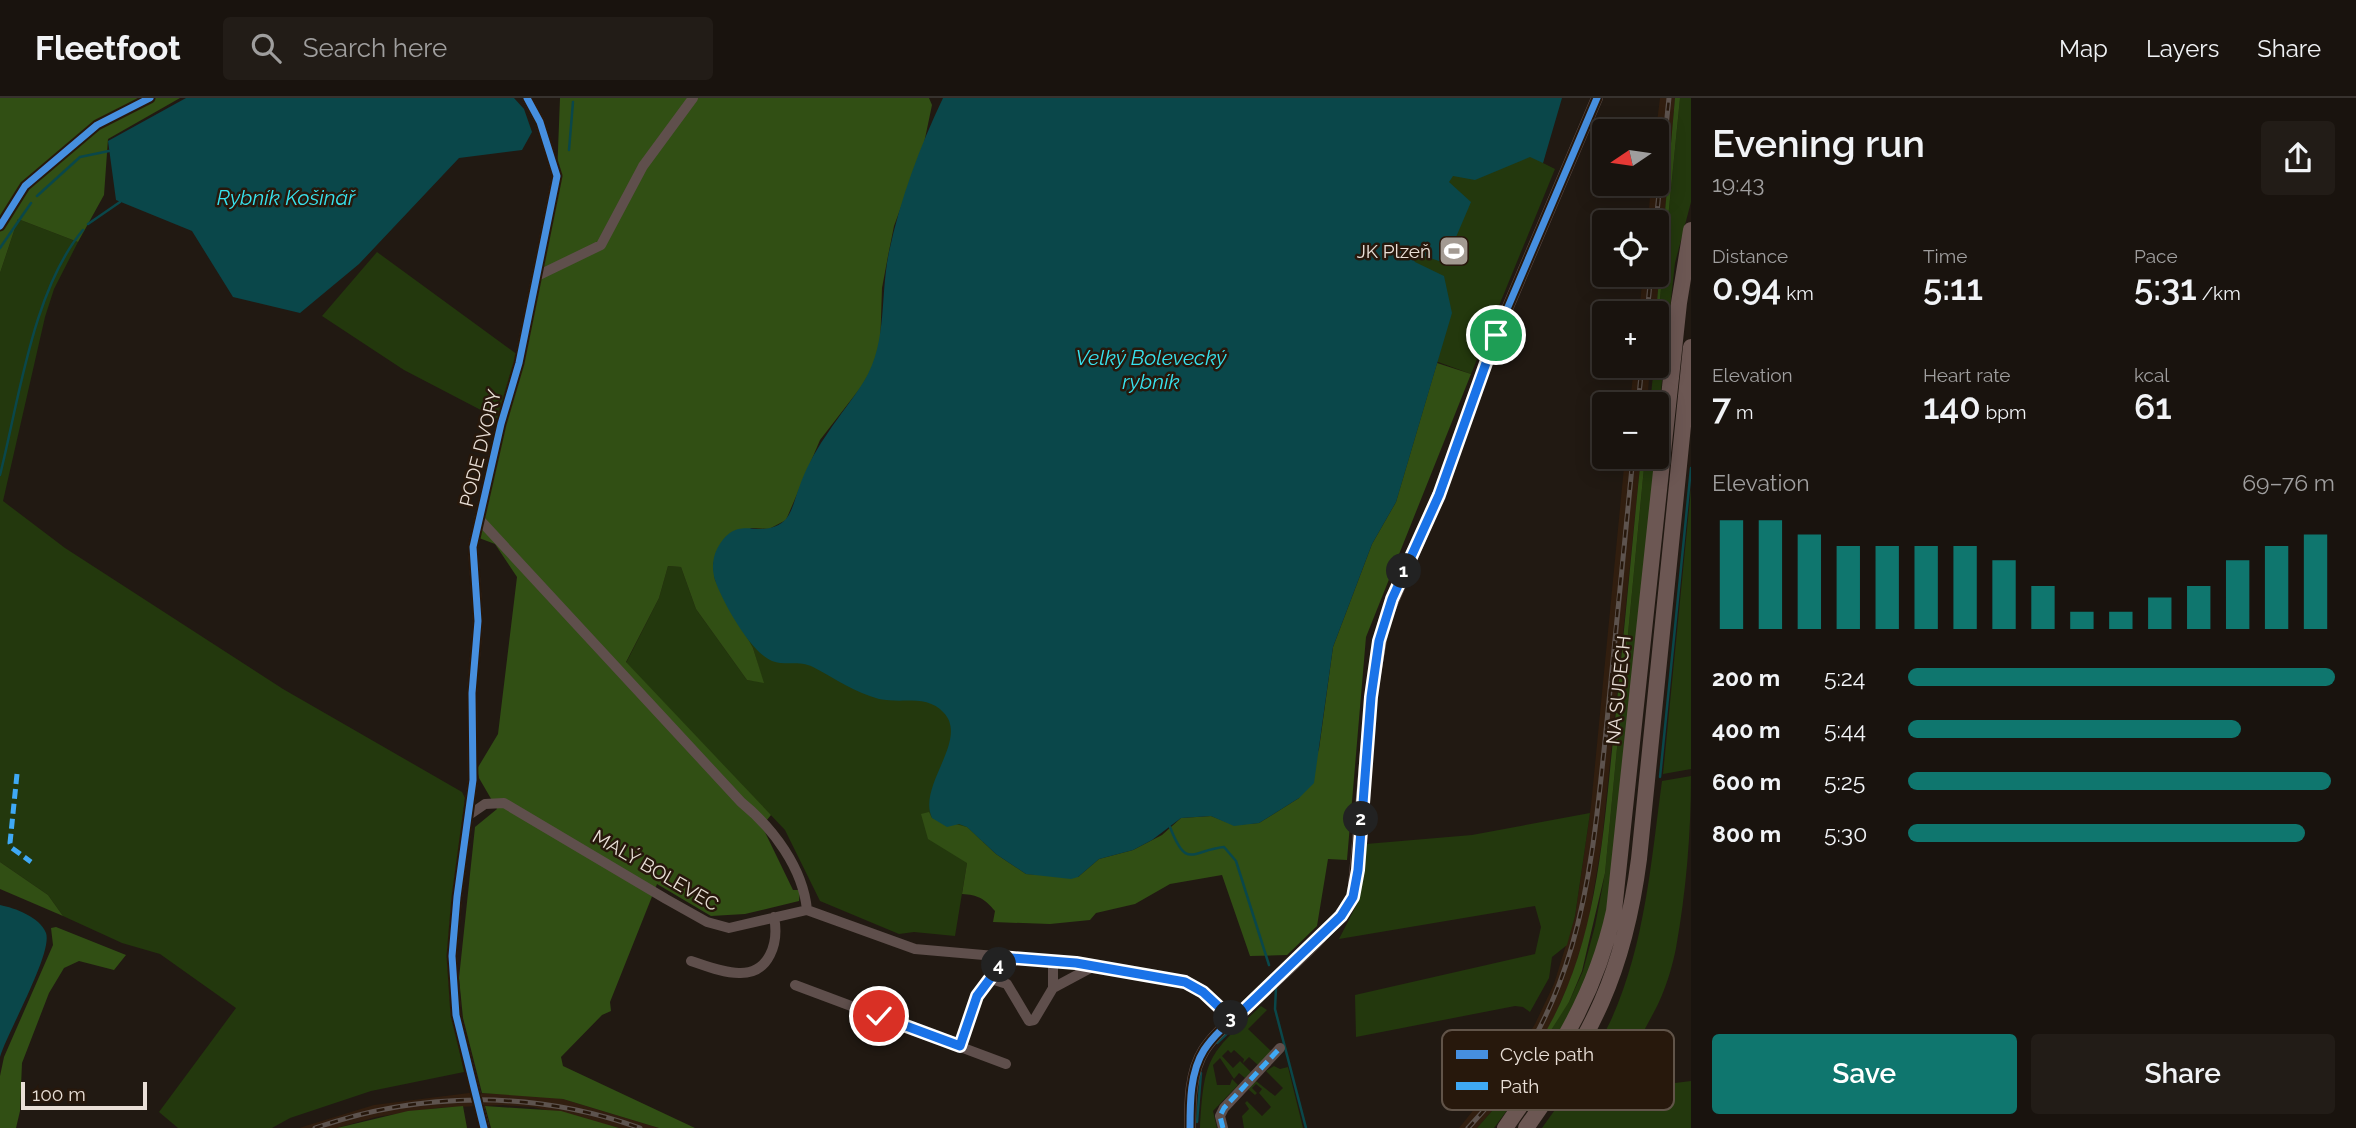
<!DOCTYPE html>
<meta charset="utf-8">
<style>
:root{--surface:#19130e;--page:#221c17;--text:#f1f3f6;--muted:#9f9e9e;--line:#37322e;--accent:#0f766e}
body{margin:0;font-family:Raleway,sans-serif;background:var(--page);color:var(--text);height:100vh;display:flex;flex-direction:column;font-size:26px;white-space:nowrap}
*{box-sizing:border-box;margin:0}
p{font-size:23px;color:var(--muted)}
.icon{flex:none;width:38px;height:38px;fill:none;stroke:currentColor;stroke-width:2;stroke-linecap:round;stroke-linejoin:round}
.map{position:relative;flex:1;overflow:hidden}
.details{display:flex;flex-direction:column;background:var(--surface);width:665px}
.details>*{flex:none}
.needle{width:46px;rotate:257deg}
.buttons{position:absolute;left:1592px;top:21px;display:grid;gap:14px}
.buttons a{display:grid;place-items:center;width:77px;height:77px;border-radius:7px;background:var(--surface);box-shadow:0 4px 18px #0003,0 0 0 2px var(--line);font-size:35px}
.scale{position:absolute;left:21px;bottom:18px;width:126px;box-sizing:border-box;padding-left:7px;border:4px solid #e9dfd7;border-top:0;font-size:19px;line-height:24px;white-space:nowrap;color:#e9dfd7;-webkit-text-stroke:5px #27180c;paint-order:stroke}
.pin{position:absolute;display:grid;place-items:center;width:60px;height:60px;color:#fff;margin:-30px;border:4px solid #fff;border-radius:50%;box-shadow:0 2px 7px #0007}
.km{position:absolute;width:35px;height:35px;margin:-18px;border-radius:50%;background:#222;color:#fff;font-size:19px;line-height:35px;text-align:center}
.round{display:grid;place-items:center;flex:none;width:74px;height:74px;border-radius:7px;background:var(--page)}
.overview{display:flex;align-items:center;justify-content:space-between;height:119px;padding:0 21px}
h1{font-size:38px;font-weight:600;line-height:52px}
.figures{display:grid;grid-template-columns:repeat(3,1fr);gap:10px;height:119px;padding:7px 21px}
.figures div{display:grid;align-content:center}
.figures b{font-size:35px;font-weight:600}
.figures small{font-size:19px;font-weight:400}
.figures p{font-size:19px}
.chart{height:196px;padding:14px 21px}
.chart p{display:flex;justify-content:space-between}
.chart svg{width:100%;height:126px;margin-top:7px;stroke:var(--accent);stroke-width:6}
.primary-button{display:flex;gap:14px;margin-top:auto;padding:14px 21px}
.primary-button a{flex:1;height:80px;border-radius:7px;background:var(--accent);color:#fff;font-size:28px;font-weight:600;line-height:80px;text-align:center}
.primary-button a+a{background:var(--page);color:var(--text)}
ul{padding:0 21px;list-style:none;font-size:23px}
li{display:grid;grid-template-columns:112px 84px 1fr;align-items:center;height:52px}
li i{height:18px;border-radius:9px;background:var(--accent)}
header{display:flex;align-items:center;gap:42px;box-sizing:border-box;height:98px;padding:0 35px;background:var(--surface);border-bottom:2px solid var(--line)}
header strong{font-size:33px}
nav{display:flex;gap:38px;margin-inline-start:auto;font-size:24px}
.search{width:490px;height:63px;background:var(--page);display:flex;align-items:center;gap:18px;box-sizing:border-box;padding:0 24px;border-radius:7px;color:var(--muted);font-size:26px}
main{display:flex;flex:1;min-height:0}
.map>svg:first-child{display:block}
.built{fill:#311e0f}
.green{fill:#23380d}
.forest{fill:#314f14}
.water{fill:#0a474a}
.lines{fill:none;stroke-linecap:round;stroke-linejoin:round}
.stream{stroke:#0a474a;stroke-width:2.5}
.minor{stroke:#5f4f4c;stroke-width:10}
.tertiary{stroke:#5f4f4c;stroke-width:12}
.primary{stroke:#6c5753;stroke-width:16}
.rail-casing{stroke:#5d534e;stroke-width:5}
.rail{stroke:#27180c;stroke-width:2.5;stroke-dasharray:8;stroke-linecap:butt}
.minor-bridge{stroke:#5f4f4c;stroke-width:10}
.quiet{stroke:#3fa9f5;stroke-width:5;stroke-dasharray:10 5;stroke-linecap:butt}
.cycleway-casing{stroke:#27180c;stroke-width:11}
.cycleway{stroke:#468fdf;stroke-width:7}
.route-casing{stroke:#fff;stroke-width:14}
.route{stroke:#1a73e8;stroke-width:9}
.labels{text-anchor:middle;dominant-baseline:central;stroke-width:5;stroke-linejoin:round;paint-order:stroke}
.poi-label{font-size:19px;fill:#e9dfd7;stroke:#27180c;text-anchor:end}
.street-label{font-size:19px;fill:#e9dfd7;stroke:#27180c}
.water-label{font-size:21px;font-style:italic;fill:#37e3ef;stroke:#27180c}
.key{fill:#27180c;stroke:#615449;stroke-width:2}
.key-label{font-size:19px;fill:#e9dfd7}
</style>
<header>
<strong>Fleetfoot</strong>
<div class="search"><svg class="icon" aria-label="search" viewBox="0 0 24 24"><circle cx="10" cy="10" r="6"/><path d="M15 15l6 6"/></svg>Search here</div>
<nav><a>Map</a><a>Layers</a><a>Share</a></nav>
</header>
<main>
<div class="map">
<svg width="1691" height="1030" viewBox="0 0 1691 1030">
<rect width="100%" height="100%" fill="#211912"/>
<path class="built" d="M1660,0H1675L1659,182L1656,215H1639L1643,177H1657V124H1648L1651,86H1657L1656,33Z
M1634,268H1650L1647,306H1630Z
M1625,359H1641L1602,743L1588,827L1571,881L1551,926L1527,965L1499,1005L1477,1030H1459L1513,963L1535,926L1554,886L1575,818L1591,708Z
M469,995L534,996L563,1001L659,1030H619L533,1009L502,1007L437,1010L376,1019L337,1030H299L374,1007Z"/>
<path class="green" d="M1680,0H1691V104L1675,165L1657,329V306H1650L1654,268H1657V231Z
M1434,23L1550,35L1543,65L1555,71L1471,276L1356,234Z
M18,121L78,144L54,191L45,219L3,403L65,450L283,591L462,694L465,700L453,795L452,918L464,974L371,993L290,1020L272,1030H178L159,1014L236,910L160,856L122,845L63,818L48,797L0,764V175Z
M377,154L518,257L500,322L404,272L322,218Z
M1433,278L1396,404L984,743L967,765L955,838L914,834L899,836L820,803L785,732L626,565L659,500L668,468L681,469L696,511L747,582L763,584L753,550L748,543L768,431Z
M1645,359H1654L1655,375L1609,803C1598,846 1588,890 1565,929C1545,964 1518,997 1494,1030H1477L1499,1005L1569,904L1583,873L1595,828L1605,775Z
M1691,391V671L1663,676Z
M1691,678C1691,735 1686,794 1676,850C1673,865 1668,883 1662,897C1651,925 1622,961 1627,991L1691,983V1030H1542C1566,996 1593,961 1611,922C1645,847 1651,764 1662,683Z
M1590,715L1575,818L1567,847L1552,859L1549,880L1530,914L1523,909L1515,908L1356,939L1355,897L1535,856L1541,829L1535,808L1339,841L1357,806L1364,778L1366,746L1472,737Z
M1261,908L1267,912L1248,931L1271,953L1258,967L1249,959L1243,965L1244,961L1234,952L1231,955L1228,952L1222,958L1233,970L1240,963L1251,974L1245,980L1239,975L1234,981L1220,960L1213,967L1217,987H1230L1232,981L1238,987L1213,1013L1217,1030H1200C1204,958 1209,956 1261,908Z
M1274,968L1280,971L1288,969L1303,1030H1244L1242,1018L1249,1011L1245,1005L1247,1003L1262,1018L1271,1009L1259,995L1262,991L1256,986L1252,990L1257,995L1255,997L1248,991L1256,983L1275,998L1283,990L1266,973Z"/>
<path class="forest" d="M0,0H180L108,41L104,97L78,144L18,121L0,175Z
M560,0H929L932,7L923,50L894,128L888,158L882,190L880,251L876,264L861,289L820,342L786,422L769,431L751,430L713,465L715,482L753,550L764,585L747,582L696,511L681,469L668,468L659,500L626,564L771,717L762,728L793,792H800L799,803L745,816L711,818L657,786L610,904L611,913L602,917L561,959L563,968L695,1030H659L563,1001L482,995L463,920L459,880L475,729L497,711L479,680L477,671L498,636L517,479L495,446L479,440L557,78Z
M1675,0H1680L1657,231L1656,215Z
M1437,265L1471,276L1366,539L1347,762L1328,761L1317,828L1287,857L1250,858L1222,777L1170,786L1135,806L1096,815L1090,822L1050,826L993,824L995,813C984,800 978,797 962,796L967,765L928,741L921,716L929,714L932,720L967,729L996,756L1026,776L1078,779L1099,761L1133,752L1162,737L1181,720L1211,718L1234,727L1259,725L1299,700L1319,651L1333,549L1372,446L1396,404Z
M1641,359H1645L1605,775L1582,873L1569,904L1544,943L1539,945C1599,849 1603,733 1615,623C1624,535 1632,447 1641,359Z
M0,764L48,797L63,818L0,791Z
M56,829L126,857L114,872L79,863L64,870L49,895L22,965L20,1013L16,1030H0V978L4,959L53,847L51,830Z
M463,1008L467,1030H337L408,1013Z
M485,1008L561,1013L619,1030H491Z"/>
<path class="water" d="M186,0H514L524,11L532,34L522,52L459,60L359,166L300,215L233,199L192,133L116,102L108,43Z
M943,0H1562L1543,65L1530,59L1475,82L1453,78L1449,84L1471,104L1445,165L1418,156L1411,158L1415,164L1444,178L1452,215L1396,404L1372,446L1333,549L1314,685L1299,700L1259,725L1234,728L1211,718L1181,720L1152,742L1133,752L1099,761L1078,779L1071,781L1026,776L996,756L967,729L959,726L947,729L932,720C917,688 969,642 944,615C927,596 902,606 879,601C856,595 834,580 813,569C799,562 785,568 772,563C751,555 722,503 715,482C712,472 712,461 717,451C738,412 758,444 784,423C792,416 795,400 799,390C812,352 836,324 859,291C889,250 879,202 889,154C900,102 920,48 943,0Z
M0,807C15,810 40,819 46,835C53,855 7,935 0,959Z"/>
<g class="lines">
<path class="stream" d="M569,52L573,4
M37,98L80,59L109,53
M88,126L120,104
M0,150L31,105
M0,377C19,302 33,191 83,132
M1660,679L1691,370
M1170,729C1187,773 1192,752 1224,749L1236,763L1269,867
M1276,890L1275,911L1306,1030
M1217,945L1237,926
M1197,1024L1201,975"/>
<path class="minor" d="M537,178L601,147L643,68L693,0
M479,421L741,704C773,730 803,770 807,812
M469,717L485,706L504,705L666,801L707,824L729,830L807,812L915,851L1075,865L1185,884L1203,894L1233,922
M691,863C706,868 723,875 739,875C770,876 779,844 774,819
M1053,863V890
M991,881L1007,886L1029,923L1034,922L1053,890L1094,868
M795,887L1006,966
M960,948L977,898L995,874L1000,859
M471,977L456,917L452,858L457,799L473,682L472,595L478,523L473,449L501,326L519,265L557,78L540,24L527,0
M1223,1030L1220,1018L1224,1010L1280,950"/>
<path class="tertiary" d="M1190,1030C1190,1005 1190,974 1204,952C1215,935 1231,923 1246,910C1283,875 1325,842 1353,799L1371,599L1384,524L1439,397L1496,237L1597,0"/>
<path class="primary" d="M1505,1030C1555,959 1595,900 1614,813L1679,205L1691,132
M1526,1030C1592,937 1624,876 1639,761L1691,249"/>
<g class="rail-casing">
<path id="rail" d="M1656,124L1669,0
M1647,215L1651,177
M1638,306L1642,268
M315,1030C421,993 534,992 640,1030
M1468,1030C1582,910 1591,778 1607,623C1615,535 1624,447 1633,359"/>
</g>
<use href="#rail" class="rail"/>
<path class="minor-bridge" d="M471,977L484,1028"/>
<path class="quiet" d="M17,676L10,745L12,750L31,764
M1223,1030L1220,1018L1224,1010L1280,950"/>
<g class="cycleway-casing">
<path id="cycleway" d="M0,128L25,88L97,27L150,0
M484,1030L456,917L452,858L457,799L473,682L472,595L478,523L473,449L501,326L519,265L557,78L540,24L527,0
M1190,1030C1190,1005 1190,974 1204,952C1215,935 1231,923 1246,910C1283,875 1325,842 1353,799L1371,599L1384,524L1439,397L1496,237L1597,0"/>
</g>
<use href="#cycleway" class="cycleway"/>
</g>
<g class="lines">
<g class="route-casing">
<path id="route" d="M879,918L960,948L977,898L995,874L1000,859L1076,865L1185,884L1203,894L1233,922L1341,818L1353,799L1358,772L1371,599L1379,543L1392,501L1439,397L1496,237"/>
</g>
<use href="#route" class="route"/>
</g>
<defs>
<g id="stadium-square" transform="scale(1.575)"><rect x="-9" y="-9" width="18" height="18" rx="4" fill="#a39a92" stroke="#27180c"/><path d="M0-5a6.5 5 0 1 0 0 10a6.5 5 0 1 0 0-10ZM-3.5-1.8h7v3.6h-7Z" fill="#fff"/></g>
</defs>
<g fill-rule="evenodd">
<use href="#stadium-square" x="1454" y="153"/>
</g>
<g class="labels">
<g class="poi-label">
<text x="1431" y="153">JK Plzeň</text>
</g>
<g class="street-label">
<text transform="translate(480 350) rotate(-76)">PODE DVORY</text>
<text transform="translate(1618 592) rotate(-84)">NA SUDECH</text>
<text transform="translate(656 772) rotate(30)">MALÝ BOLEVEC</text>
</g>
<g class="water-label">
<text x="286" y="99">Rybník Košinář</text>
<text x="1151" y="259">Velký Bolevecký<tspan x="1151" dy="24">rybník</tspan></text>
</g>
</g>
<rect x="1442" y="932" width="232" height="80" rx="10" class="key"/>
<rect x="1456" y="952" width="32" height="9" fill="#468fdf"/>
<rect x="1456" y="984" width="32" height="8" fill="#3fa9f5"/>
<g class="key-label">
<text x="1500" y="963">Cycle path</text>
<text x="1500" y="995">Path</text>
</g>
</svg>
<div class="buttons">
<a><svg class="needle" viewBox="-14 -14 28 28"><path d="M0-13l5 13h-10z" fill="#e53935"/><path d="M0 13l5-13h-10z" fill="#9f9e9e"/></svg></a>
<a><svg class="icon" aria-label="locate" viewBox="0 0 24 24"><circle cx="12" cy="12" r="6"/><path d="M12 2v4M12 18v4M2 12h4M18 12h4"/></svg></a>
<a>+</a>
<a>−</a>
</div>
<div class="scale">100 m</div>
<div class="pin" style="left:1496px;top:237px;background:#1e9e55"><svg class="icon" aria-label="arrive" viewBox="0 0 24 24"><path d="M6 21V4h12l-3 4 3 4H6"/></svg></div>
<div class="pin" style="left:879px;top:918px;background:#d93025"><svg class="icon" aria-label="check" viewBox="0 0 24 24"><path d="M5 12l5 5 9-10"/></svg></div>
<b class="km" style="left:1404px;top:473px">1</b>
<b class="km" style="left:1361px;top:721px">2</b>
<b class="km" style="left:1231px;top:920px">3</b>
<b class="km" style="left:999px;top:867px">4</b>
</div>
<section class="details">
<div class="overview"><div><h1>Evening run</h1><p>19:43</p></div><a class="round"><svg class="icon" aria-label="share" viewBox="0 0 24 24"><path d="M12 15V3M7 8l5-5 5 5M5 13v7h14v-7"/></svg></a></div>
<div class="figures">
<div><p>Distance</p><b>0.94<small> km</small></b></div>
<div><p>Time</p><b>5:11</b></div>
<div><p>Pace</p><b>5:31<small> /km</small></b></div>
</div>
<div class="figures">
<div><p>Elevation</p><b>7<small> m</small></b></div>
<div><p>Heart rate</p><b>140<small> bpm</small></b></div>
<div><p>kcal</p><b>61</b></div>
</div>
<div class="chart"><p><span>Elevation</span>69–76 m</p>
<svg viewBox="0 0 160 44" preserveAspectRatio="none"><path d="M5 44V6M15 44V6M25 44V11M35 44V15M45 44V15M55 44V15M65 44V15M75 44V20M85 44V29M95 44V38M105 44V38M115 44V33M125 44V29M135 44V20M145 44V15M155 44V11"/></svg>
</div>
<ul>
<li><b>200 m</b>5:24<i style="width:100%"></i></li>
<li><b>400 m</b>5:44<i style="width:78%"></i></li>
<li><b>600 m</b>5:25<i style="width:99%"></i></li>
<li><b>800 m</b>5:30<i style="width:93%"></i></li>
</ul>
<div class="primary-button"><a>Save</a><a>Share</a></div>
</section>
</main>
